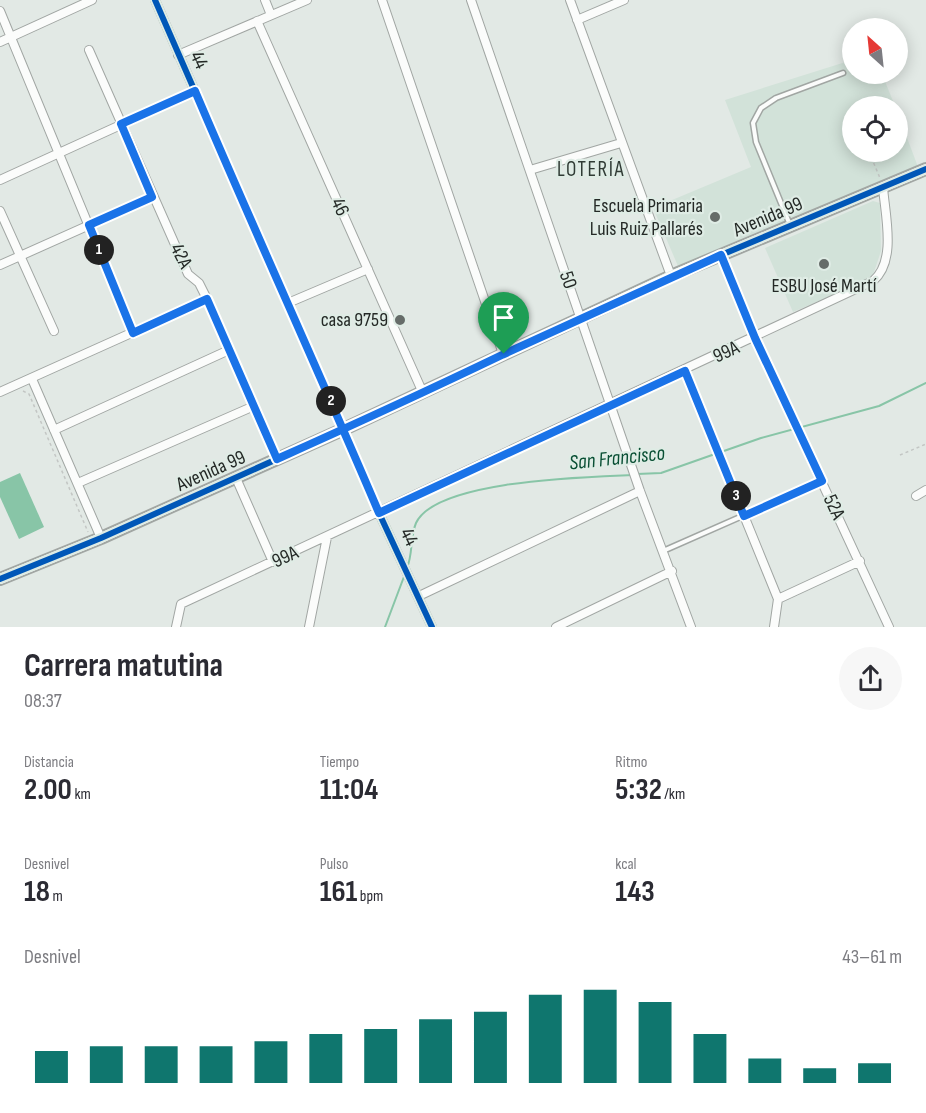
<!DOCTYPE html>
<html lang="es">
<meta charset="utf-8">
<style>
:root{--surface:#fff;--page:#f7f7f7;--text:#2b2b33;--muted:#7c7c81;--accent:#0f766e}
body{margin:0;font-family:"Sofia Sans Condensed",sans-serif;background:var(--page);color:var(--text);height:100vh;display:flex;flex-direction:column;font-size:22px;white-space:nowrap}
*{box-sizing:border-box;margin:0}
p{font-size:20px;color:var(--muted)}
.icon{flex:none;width:33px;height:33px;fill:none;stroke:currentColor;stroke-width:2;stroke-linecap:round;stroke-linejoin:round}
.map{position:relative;height:627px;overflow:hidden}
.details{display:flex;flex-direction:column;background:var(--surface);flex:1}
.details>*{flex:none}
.needle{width:39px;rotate:333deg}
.controls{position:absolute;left:842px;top:18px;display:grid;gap:12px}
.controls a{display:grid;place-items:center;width:66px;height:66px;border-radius:50%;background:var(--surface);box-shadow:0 3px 15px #0003;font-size:30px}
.pin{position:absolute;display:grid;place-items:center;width:51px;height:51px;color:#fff;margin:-62px -26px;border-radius:50% 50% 50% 0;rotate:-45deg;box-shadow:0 0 6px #0007}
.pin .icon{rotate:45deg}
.km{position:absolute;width:30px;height:30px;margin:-15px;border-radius:50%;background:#222;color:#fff;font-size:16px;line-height:30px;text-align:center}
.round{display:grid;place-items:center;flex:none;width:63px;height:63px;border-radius:32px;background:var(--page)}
.overview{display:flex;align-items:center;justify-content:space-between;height:102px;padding:0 24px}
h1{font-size:33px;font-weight:700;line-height:45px}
.figures{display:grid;grid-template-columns:repeat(3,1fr);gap:9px;height:102px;padding:6px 24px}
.figures div{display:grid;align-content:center}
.figures b{font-size:30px;font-weight:700}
.figures small{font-size:16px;font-weight:400}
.figures p{font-size:16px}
.chart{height:168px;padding:12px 24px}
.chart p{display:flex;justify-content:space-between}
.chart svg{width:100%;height:108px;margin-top:6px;stroke:var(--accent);stroke-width:6}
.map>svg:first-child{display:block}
.built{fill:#d2e2d9}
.water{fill:#88c5a7}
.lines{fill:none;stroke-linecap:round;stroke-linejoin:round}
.stream{stroke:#88c5a7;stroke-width:2}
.lane-casing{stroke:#a1a6a3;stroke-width:7}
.street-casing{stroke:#a1a6a3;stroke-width:10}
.secondary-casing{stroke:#a1a6a3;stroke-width:14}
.path{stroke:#c3c6c4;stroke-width:1.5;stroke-dasharray:3 3;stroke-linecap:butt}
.lane{stroke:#fbfcfb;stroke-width:4}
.street{stroke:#fbfcfb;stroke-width:8}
.secondary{stroke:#fbfcfb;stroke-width:10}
.cycleway-casing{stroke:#dfece5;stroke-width:10}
.cycleway{stroke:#0057b8;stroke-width:6}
.route-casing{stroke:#fff;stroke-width:12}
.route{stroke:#1a73e8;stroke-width:8}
.poi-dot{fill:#666c69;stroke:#dfece5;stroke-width:2}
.labels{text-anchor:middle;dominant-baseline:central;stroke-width:4.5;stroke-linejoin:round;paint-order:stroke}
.street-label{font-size:20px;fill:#242926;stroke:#dfece5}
.poi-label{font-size:20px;fill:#242926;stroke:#dfece5;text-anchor:end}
.neighbourhood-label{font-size:21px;letter-spacing:1.5px;fill:#303b35;stroke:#dfece5}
.water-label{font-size:21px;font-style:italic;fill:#094f34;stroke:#dfece5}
</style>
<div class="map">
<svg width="926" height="627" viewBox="0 0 926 627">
<rect width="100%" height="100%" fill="#e2e9e5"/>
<path class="built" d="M852,60V74H882L895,106H852V152H897V111L918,167L678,266L653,208L751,167L725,100Z
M873,201L880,203L881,251L872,278L793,312L765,248Z"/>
<path class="water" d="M20,473L44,527L19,539L0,497V482Z"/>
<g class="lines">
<path class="stream" d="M721,452L761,438L879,406L926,383
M637,474L661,473L715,454
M407,568C413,554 410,537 416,523C436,480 587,477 632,475
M385,627L405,574"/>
<g class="lane-casing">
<path id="lane" d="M790,225L756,142L753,123L761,108L776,98L843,73
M663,551L822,481"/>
</g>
<g class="street-casing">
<path id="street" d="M155,0L379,513L432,627
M265,0L271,15
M382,0L503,354
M471,0L640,491L691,627
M570,0L671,276
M0,11L133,333
M577,20L624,0
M257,21L423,393
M0,42L92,0
M89,50L188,274L199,283L207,299L277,459
M178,55L307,0
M530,170L621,143
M0,180L195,91
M0,211L54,331
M721,255L755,338L889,627
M0,265L152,197
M288,303L368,269
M685,371L778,599L774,627
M32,379L101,538
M0,392L207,299
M54,430L229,350
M236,478L273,562
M78,483L254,406
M916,496L926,490
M419,596L640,491
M778,599L860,561
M176,627L181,604L873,281C897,261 885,215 883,187
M309,627L327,537
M556,627L672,571"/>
</g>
<g class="secondary-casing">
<path id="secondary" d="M0,579L101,538L344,429L671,276L926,169"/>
</g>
<path class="path" d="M869,152L880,178
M23,391L29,394L88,532
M900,455L926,444"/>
<use href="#lane" class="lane"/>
<use href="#street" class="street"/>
<use href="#secondary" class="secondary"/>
<g class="cycleway-casing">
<path id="cycleway" d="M155,0L379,513L432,627
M0,579L101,538L344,429L671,276L926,169"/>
</g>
<use href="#cycleway" class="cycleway"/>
</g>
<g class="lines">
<g class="route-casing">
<path id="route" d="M504,354C429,390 353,425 277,459L207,299L133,333L89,225L152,197L121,124L195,91C255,232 319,372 379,513L685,371L744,516L822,481L755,338L721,255L504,354"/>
</g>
<use href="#route" class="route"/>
</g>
<g class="poi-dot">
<circle cx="715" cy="217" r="6"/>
<circle cx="824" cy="264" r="6"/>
<circle cx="400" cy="320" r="6"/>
</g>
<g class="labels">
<g class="street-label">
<text transform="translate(199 60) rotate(65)">44</text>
<text transform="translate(340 207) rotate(66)">46</text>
<text transform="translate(768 217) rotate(-23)">Avenida 99</text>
<text transform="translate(181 256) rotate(63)">42A</text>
<text transform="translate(568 280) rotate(71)">50</text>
<text transform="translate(726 352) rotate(-25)">99A</text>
<text transform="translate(211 471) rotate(-24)">Avenida 99</text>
<text transform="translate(834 507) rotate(65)">52A</text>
<text transform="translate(409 537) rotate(64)">44</text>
<text transform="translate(285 557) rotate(-25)">99A</text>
</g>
<g class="poi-label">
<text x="703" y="206">Escuela Primaria<tspan x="703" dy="23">Luis Ruiz Pallarés</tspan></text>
<text x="824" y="286" text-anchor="middle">ESBU José Martí</text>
<text x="388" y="320">casa 9759</text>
</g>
<g class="neighbourhood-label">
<text x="591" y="169">LOTERÍA</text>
</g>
<g class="water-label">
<text transform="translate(617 458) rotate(-6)">San Francisco</text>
</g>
</g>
</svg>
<div class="controls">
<a><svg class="needle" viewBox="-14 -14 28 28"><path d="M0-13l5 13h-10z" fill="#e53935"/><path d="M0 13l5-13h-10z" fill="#7c7c81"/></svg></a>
<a><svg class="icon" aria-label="locate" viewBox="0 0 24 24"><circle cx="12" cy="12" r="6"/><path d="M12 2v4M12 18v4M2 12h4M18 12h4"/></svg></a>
</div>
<div class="pin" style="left:504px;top:354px;background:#1e9e55"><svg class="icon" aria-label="arrive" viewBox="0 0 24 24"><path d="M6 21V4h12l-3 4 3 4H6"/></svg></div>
<b class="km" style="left:99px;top:250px">1</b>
<b class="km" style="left:331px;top:401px">2</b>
<b class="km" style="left:736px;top:496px">3</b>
</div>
<section class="details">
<div class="overview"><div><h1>Carrera matutina</h1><p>08:37</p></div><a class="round"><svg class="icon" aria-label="share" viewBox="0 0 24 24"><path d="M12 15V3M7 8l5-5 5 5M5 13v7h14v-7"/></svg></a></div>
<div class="figures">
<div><p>Distancia</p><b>2.00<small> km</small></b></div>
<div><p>Tiempo</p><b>11:04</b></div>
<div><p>Ritmo</p><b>5:32<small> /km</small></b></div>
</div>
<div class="figures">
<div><p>Desnivel</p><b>18<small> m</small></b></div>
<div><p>Pulso</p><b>161<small> bpm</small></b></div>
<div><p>kcal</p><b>143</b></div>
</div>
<div class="chart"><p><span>Desnivel</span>43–61 m</p>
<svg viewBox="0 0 160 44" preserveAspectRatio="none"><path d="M5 44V31M15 44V29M25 44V29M35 44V29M45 44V27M55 44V24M65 44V22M75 44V18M85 44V15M95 44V8M105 44V6M115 44V11M125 44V24M135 44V34M145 44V38M155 44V36"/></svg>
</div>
</section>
